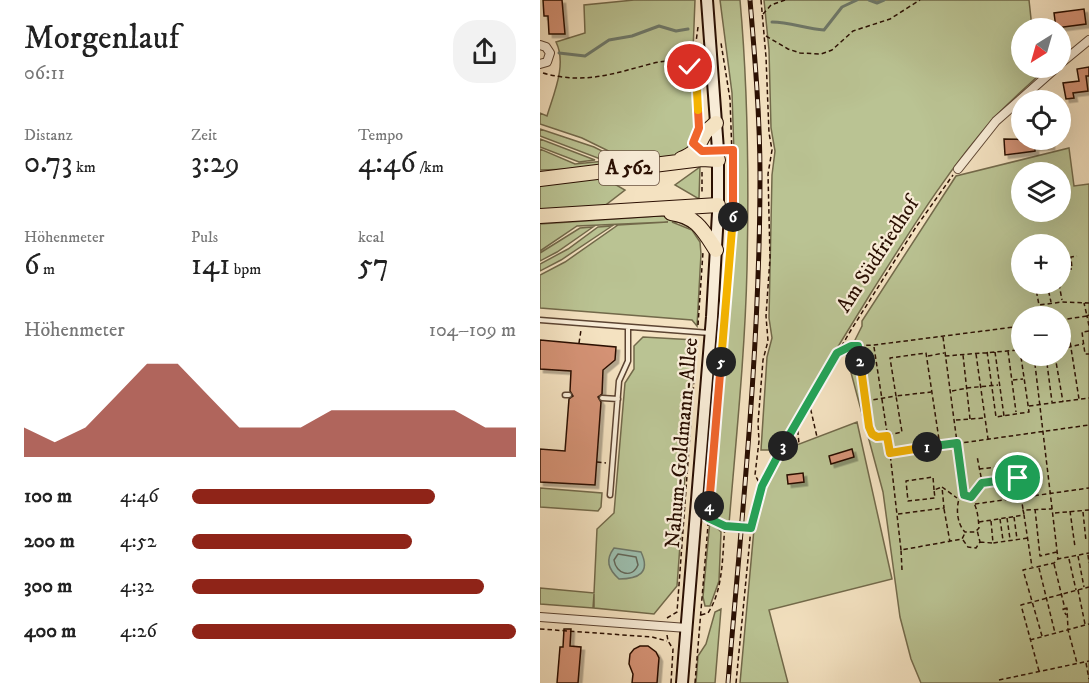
<!DOCTYPE html>
<html lang="de">
<meta charset="utf-8">
<style>
:root{--surface:#fff;--page:#f2f2f2;--text:#222;--muted:#767676;--accent:#8f2418}
body{margin:0;font-family:"IM FELL DW Pica",serif;background:var(--page);color:var(--text);height:100vh;display:flex;flex-direction:column;font-size:22px;white-space:nowrap}
*{box-sizing:border-box;margin:0}
p{font-size:20px;color:var(--muted)}
.icon{flex:none;width:33px;height:33px;fill:none;stroke:currentColor;stroke-width:2;stroke-linecap:round;stroke-linejoin:round}
.map{position:relative;flex:1;overflow:hidden}
.drawer{display:flex;flex-direction:column;background:var(--surface);width:540px}
.drawer>*{flex:none}
.needle{width:39px;rotate:217deg}
.buttons{position:absolute;left:471px;top:18px;display:grid;gap:12px}
.buttons a{display:grid;place-items:center;width:60px;height:60px;border-radius:50%;background:var(--surface);box-shadow:0 6px 24px #0002;font-size:30px}
.pin{position:absolute;display:grid;place-items:center;width:51px;height:51px;color:#fff;margin:-26px;border:3px solid #fff;border-radius:50%;box-shadow:0 2px 6px #0007}
.km{position:absolute;width:30px;height:30px;margin:-15px;border-radius:50%;background:#222;color:#fff;font-size:16px;line-height:30px;text-align:center}
.round{display:grid;place-items:center;flex:none;width:63px;height:63px;border-radius:24px;background:var(--page)}
.head{display:flex;align-items:center;justify-content:space-between;height:102px;padding:0 24px}
h1{font-size:33px;font-weight:600;line-height:45px}
.figures{display:grid;grid-template-columns:repeat(3,1fr);gap:9px;height:102px;padding:6px 24px}
.figures div{display:grid;align-content:center}
.figures b{font-size:30px;font-weight:600}
.figures small{font-size:16px;font-weight:400}
.figures p{font-size:16px}
.chart{height:168px;padding:12px 24px}
.chart p{display:flex;justify-content:space-between}
.chart svg{width:100%;height:108px;margin-top:6px;fill:var(--accent);opacity:.7}
ul{padding:0 24px;list-style:none;font-size:20px}
li{display:grid;grid-template-columns:96px 72px 1fr;align-items:center;height:45px}
li i{height:15px;border-radius:8px;background:var(--accent)}
main{display:flex;flex:1;min-height:0}
.map>svg:first-child{display:block}
.green{fill:#bac393;stroke:#72694a;stroke-width:1.5;fill-rule:evenodd}
.water{fill:#9cbeae;stroke:#6e7869;stroke-width:1.5}
.lines{fill:none;stroke-linecap:round;stroke-linejoin:round}
.shore{stroke:#636658;stroke-width:1.5}
.stream{stroke:#6e7869;stroke-width:3}
.building{fill:#d49274;stroke:#2a0f02;stroke-width:1.5;filter:url(#shadow)}
.service-casing{stroke:#5c4432;stroke-width:7}
.minor-casing{stroke:#5c4432;stroke-width:10}
.secondary-casing{stroke:#2a0f02;stroke-width:14}
.motorway-casing{stroke:#2a0f02;stroke-width:16}
.path{stroke:#2a0f02;stroke-width:1.5;stroke-dasharray:4.5 3;stroke-linecap:butt}
.service{stroke:#f8ecd7;stroke-width:4}
.minor{stroke:#f8ecd7;stroke-width:8}
.secondary{stroke:#f8ecd7;stroke-width:10}
.motorway{stroke:#f4e2c1;stroke-width:14}
.rail-casing{stroke:#2a0f02;stroke-width:5}
.rail{stroke:#f8ecd7;stroke-width:3;stroke-dasharray:9;stroke-linecap:butt}
.split-1-casing{stroke:#fff;stroke-width:12}
.split-2-casing{stroke:#fff;stroke-width:12}
.split-3-casing{stroke:#fff;stroke-width:12}
.split-4-casing{stroke:#fff;stroke-width:12}
.split-5-casing{stroke:#fff;stroke-width:12}
.split-6-casing{stroke:#fff;stroke-width:12}
.split-7-casing{stroke:#fff;stroke-width:12}
.split-8-casing{stroke:#fff;stroke-width:12}
.split-1{stroke:#22a559;stroke-width:8}
.split-2{stroke:#f5b400;stroke-width:8}
.split-3{stroke:#22a559;stroke-width:8}
.split-4{stroke:#22a559;stroke-width:8}
.split-5{stroke:#f0652b;stroke-width:8}
.split-6{stroke:#f5b400;stroke-width:8}
.split-7{stroke:#f0652b;stroke-width:8}
.split-8{stroke:#f5b400;stroke-width:8}
.labels{text-anchor:middle;dominant-baseline:central;stroke-width:4.5;stroke-linejoin:round;paint-order:stroke}
.shield{fill:#f8ecd7;stroke:#685142;stroke-width:1.5}
.shield-label{font-size:20px;font-weight:bold;fill:#2a0f02}
.street-label{font-size:21px;fill:#2a0f02;stroke:#f8ecd7}
</style>
<main>
<section class="drawer">
<div class="head"><div><h1>Morgenlauf</h1><p>06:11</p></div><a class="round"><svg class="icon" aria-label="share" viewBox="0 0 24 24"><path d="M12 15V3M7 8l5-5 5 5M5 13v7h14v-7"/></svg></a></div>
<div class="figures">
<div><p>Distanz</p><b>0.73<small> km</small></b></div>
<div><p>Zeit</p><b>3:29</b></div>
<div><p>Tempo</p><b>4:46<small> /km</small></b></div>
</div>
<div class="figures">
<div><p>Höhenmeter</p><b>6<small> m</small></b></div>
<div><p>Puls</p><b>141<small> bpm</small></b></div>
<div><p>kcal</p><b>57</b></div>
</div>
<div class="chart"><p><span>Höhenmeter</span>104–109 m</p>
<svg viewBox="0 0 160 44" preserveAspectRatio="none"><path d="M0 44V32L10 38L20 32L30 19L40 6L50 6L60 19L70 32L80 32L90 32L100 25L110 25L120 25L130 25L140 25L150 32L160 32V44z"/></svg>
</div>
<ul>
<li><b>100 m</b>4:46<i style="width:75%"></i></li>
<li><b>200 m</b>4:52<i style="width:68%"></i></li>
<li><b>300 m</b>4:32<i style="width:90%"></i></li>
<li><b>400 m</b>4:26<i style="width:100%"></i></li>
</ul>
</section>
<div class="map">
<svg width="549" height="683" viewBox="0 0 549 683">
<defs>
<filter id="shadow"><feDropShadow dx="3.5" dy="3.5" stdDeviation="0" flood-color="#0004"/></filter>
</defs>
<rect width="100%" height="100%" fill="#f4e2c1"/>
<filter id="stains"><feTurbulence type="fractalNoise" baseFrequency=".00333" numOctaves="4"/><feColorMatrix values="0 0 0 0 .2 0 0 0 0 .09 0 0 0 0 .02 0 0 0 .5 -.17"/></filter>
<radialGradient id="worn" r=".72"><stop offset=".6" stop-color="#630" stop-opacity="0"/><stop offset="1" stop-color="#630" stop-opacity=".3"/></radialGradient>
<path class="green" d="M94,0H155L153,51L156,124L150,144L153,147L142,156L35,169L0,170V149L35,164L85,159L42,138L0,124V113L7,116C14,93 27,64 16,42L45,33L44,5Z
M180,0H200C208,89 209,180 207,269C205,354 196,439 189,524L183,523L170,517L196,216L192,93Z
M224,0H489L492,28H482V68H497L498,76C483,90 468,103 455,117C407,170 369,233 331,293C299,345 267,396 237,450H221L227,357L232,338L229,318L232,175L235,151L231,128L229,50Z
M0,129L54,147L76,158L63,160L0,136Z
M0,139L55,160L39,162L0,147Z
M529,148L534,186L549,184V683H381L371,659L360,617L343,492L306,354L316,346L315,340L322,326V321L416,176ZM520,172V212H482V172ZM482,244H520V284H482ZM482,316H520V356H482Z
M160,167L159,199L135,185Z
M59,175L85,190L63,207L0,212V182Z
M119,216H135L152,224L149,227L138,222H132L152,230L160,242L161,254L157,326L152,320L0,308V275L25,262L78,225L128,222L37,226L0,251V224Z
M72,226L21,260L0,271V264L28,249L58,227Z
M53,227L17,252L0,261V253L40,228Z
M103,337L155,340L137,586L114,614L54,608V594L53,608L0,604V588L54,593L57,529L74,513L85,383L94,369V346Z
M317,422L352,579L229,610L248,683H200L214,529L226,485L246,449Z
M0,488L62,493L61,507L58,511L0,507Z
M170,520L181,532L179,581L170,606H165L163,597Z
M181,609L175,683H156L158,656L166,644L175,612Z"/>
<path class="water" d="M74,548L101,552C111,573 98,579 79,579C68,569 65,560 74,548Z"/>
<g class="lines">
<path class="shore" d="M78,554L96,557L98,565C92,579 76,574 74,560Z"/>
<path class="stream" d="M329,0L337,3L344,0
M232,22C250,22 266,29 284,30L302,7L317,0
M19,53L45,56L69,40L92,36L119,26L136,31L148,29"/>
</g>
<path class="building" d="M3,0H22L25,34H9L8,16H4Z
M544,9L546,24L516,28L514,13Z
M549,67V76H546L548,91L533,93L534,98L526,99L523,83L539,81L537,69Z
M464,139L511,140V146L495,147V151L465,155Z
M0,340L76,347L75,360L63,370L62,394L58,397L61,402L55,485L0,482V449L25,451L29,399L33,396L30,391L31,371L0,369Z
M312,449L314,457L291,464L289,456Z
M263,473L264,482L248,484L247,475Z
M24,629H31L30,646L41,647L38,683H17L20,647H23Z
M100,646H108L116,652L119,658L117,683H92L93,674L89,664L90,654L94,649Z"/>
<g class="lines">
<g class="service-casing">
<path id="service" d="M0,320L170,333
M25,395H29
M62,398L78,399
M70,495L79,381L88,361V327"/>
</g>
<g class="minor-casing">
<path id="minor" d="M0,45L6,47L10,53L7,62L0,64
M520,64L549,40
M418,169L456,121L516,68
M0,617L147,628"/>
</g>
<g class="secondary-casing">
<path id="secondary" d="M142,683L172,317L178,213V150L167,0"/>
</g>
<g class="motorway-casing">
<path id="motorway" d="M141,159C159,151 156,148 165,133C167,130 173,126 176,123
M0,179L162,159L178,160
M131,213C156,216 163,230 176,250
M0,216L178,205"/>
</g>
<path class="path" d="M221,0L226,57L229,133L232,150L228,174L230,258L226,316L228,341L223,360L218,423L219,441L215,475L221,486
M223,14L231,5L245,0
M158,27L155,50L159,121
M226,36L248,49L260,53L281,54L292,50L313,31L350,19L380,0
M136,60L146,64L155,71
M3,73C45,85 75,73 114,63C129,60 145,59 161,58
M162,172V194
M520,269H532L531,257L537,256
M495,284L499,305L522,302L549,303
M507,284L511,302
M519,284L522,300
M485,311L486,316
M549,315L547,316L549,326
M520,320L547,316L544,303
M158,325L163,252
M549,331L542,332L545,354H549
M529,335L539,399
M403,337L424,495
M39,343L41,330
M318,347L330,431L337,437L346,436
M334,347L350,452
M520,349L543,344
M468,351L476,412
M455,352L464,416
M298,353L311,346L334,345L482,326
M436,354L448,439
M423,355L430,419
M388,356L404,353
M405,356L480,350L489,412L456,417L447,351
M494,356L518,559
M506,356L512,402
M515,356L523,402
M473,380L483,379
M412,391L427,388L458,385
M326,401L356,396L350,358L386,353L400,446
M269,402L277,437
M489,406L549,398
M416,420L444,418
M257,423L259,444
M348,435L362,432L356,396L391,392
M57,462L66,463
M439,469L476,465L478,478L442,482
M394,490L393,477L366,481L368,501L395,498L394,490L402,487
M424,495C437,499 438,515 439,528L435,532H425C417,524 416,509 419,499Z
M431,496L442,482L437,456
M481,497L483,509
M435,504L549,488
M404,509L410,542
M495,509L500,556L517,552
M530,511L535,547
M543,512L546,541
M515,513L549,510
M358,514L404,508L402,487L417,498
M484,514L483,510L512,509
M474,517L477,539
M168,518L185,526L210,528
M467,518L470,539
M460,519L463,540
M451,521L453,543L488,538
M439,522L484,515L492,567
M423,540L428,547L436,548L440,542L437,530
M440,542L452,543
M361,550L350,453L549,425
M548,555L549,563
M538,556L544,587
M529,559L536,590
M514,564L525,609H523L526,615
M499,568L515,633
M362,570L361,550L422,539L425,533
M538,590L545,624
M525,609L527,608L528,630L537,663
M161,615L168,613C184,588 182,556 185,526
M127,618L137,612L157,339
M0,629L112,637L127,641
M127,635L128,641L133,649L131,683
M502,636L483,570L514,563L518,559L549,553
M490,640L549,624
M546,663L549,679
M499,671L481,605L549,587
M459,680L549,661
M155,683L194,210L190,99L181,43
M196,683L211,528L222,486L237,455L311,330L376,227L413,175"/>
<use href="#service" class="service"/>
<use href="#minor" class="minor"/>
<use href="#secondary" class="secondary"/>
<use href="#motorway" class="motorway"/>
<g class="rail-casing">
<path id="rail" d="M188,683C202,515 220,346 220,176C220,118 215,59 210,0"/>
</g>
<use href="#rail" class="rail"/>
</g>
<g class="lines">
<g class="split-1-casing">
<path id="split-1" d="M387,447L417,443L424,495L431,497L442,483L478,478"/>
</g>
<g class="split-2-casing">
<path id="split-2" d="M320,361L329,427L332,434L337,437L347,436L350,453L387,447"/>
</g>
<g class="split-3-casing">
<path id="split-3" d="M243,446L297,353L311,346H318L320,361"/>
</g>
<g class="split-4-casing">
<path id="split-4" d="M169,506L168,518L185,526L211,528L222,486L243,446"/>
</g>
<g class="split-5-casing">
<path id="split-5" d="M169,506L181,362"/>
</g>
<g class="split-6-casing">
<path id="split-6" d="M181,362L193,217"/>
</g>
<g class="split-7-casing">
<path id="split-7" d="M158,110L159,128L153,143L162,151L193,150V217"/>
</g>
<g class="split-8-casing">
<path id="split-8" d="M150,67L156,72L158,110"/>
</g>
<use href="#split-1" class="split-1"/>
<use href="#split-2" class="split-2"/>
<use href="#split-3" class="split-3"/>
<use href="#split-4" class="split-4"/>
<use href="#split-5" class="split-5"/>
<use href="#split-6" class="split-6"/>
<use href="#split-7" class="split-7"/>
<use href="#split-8" class="split-8"/>
</g>
<g class="labels">
<rect class="shield" x="59" y="151" width="60" height="34" rx="4.5"/>
<g class="shield-label">
<text x="89" y="168">A 562</text>
</g>
<g class="street-label">
<text transform="translate(338 255) rotate(-57)">Am Südfriedhof</text>
<text transform="translate(142 443) rotate(-85)">Nahum-Goldmann-Allee</text>
</g>
</g>
<rect width="100%" height="100%" filter="url(#stains)"/>
<rect width="100%" height="100%" fill="url(#worn)"/>
</svg>
<div class="buttons">
<a><svg class="needle" viewBox="-14 -14 28 28"><path d="M0-13l5 13h-10z" fill="#e53935"/><path d="M0 13l5-13h-10z" fill="#767676"/></svg></a>
<a><svg class="icon" aria-label="locate" viewBox="0 0 24 24"><circle cx="12" cy="12" r="6"/><path d="M12 2v4M12 18v4M2 12h4M18 12h4"/></svg></a>
<a><svg class="icon" aria-label="layers" viewBox="0 0 24 24"><path d="M12 4l9 5-9 5-9-5zM3 14l9 5 9-5"/></svg></a>
<a>+</a>
<a>−</a>
</div>
<div class="pin" style="left:478px;top:478px;background:#1e9e55"><svg class="icon" aria-label="arrive" viewBox="0 0 24 24"><path d="M6 21V4h12l-3 4 3 4H6"/></svg></div>
<div class="pin" style="left:150px;top:67px;background:#d93025"><svg class="icon" aria-label="check" viewBox="0 0 24 24"><path d="M5 12l5 5 9-10"/></svg></div>
<b class="km" style="left:387px;top:447px">1</b>
<b class="km" style="left:320px;top:361px">2</b>
<b class="km" style="left:243px;top:446px">3</b>
<b class="km" style="left:169px;top:506px">4</b>
<b class="km" style="left:181px;top:362px">5</b>
<b class="km" style="left:193px;top:217px">6</b>
</div>
</main>
